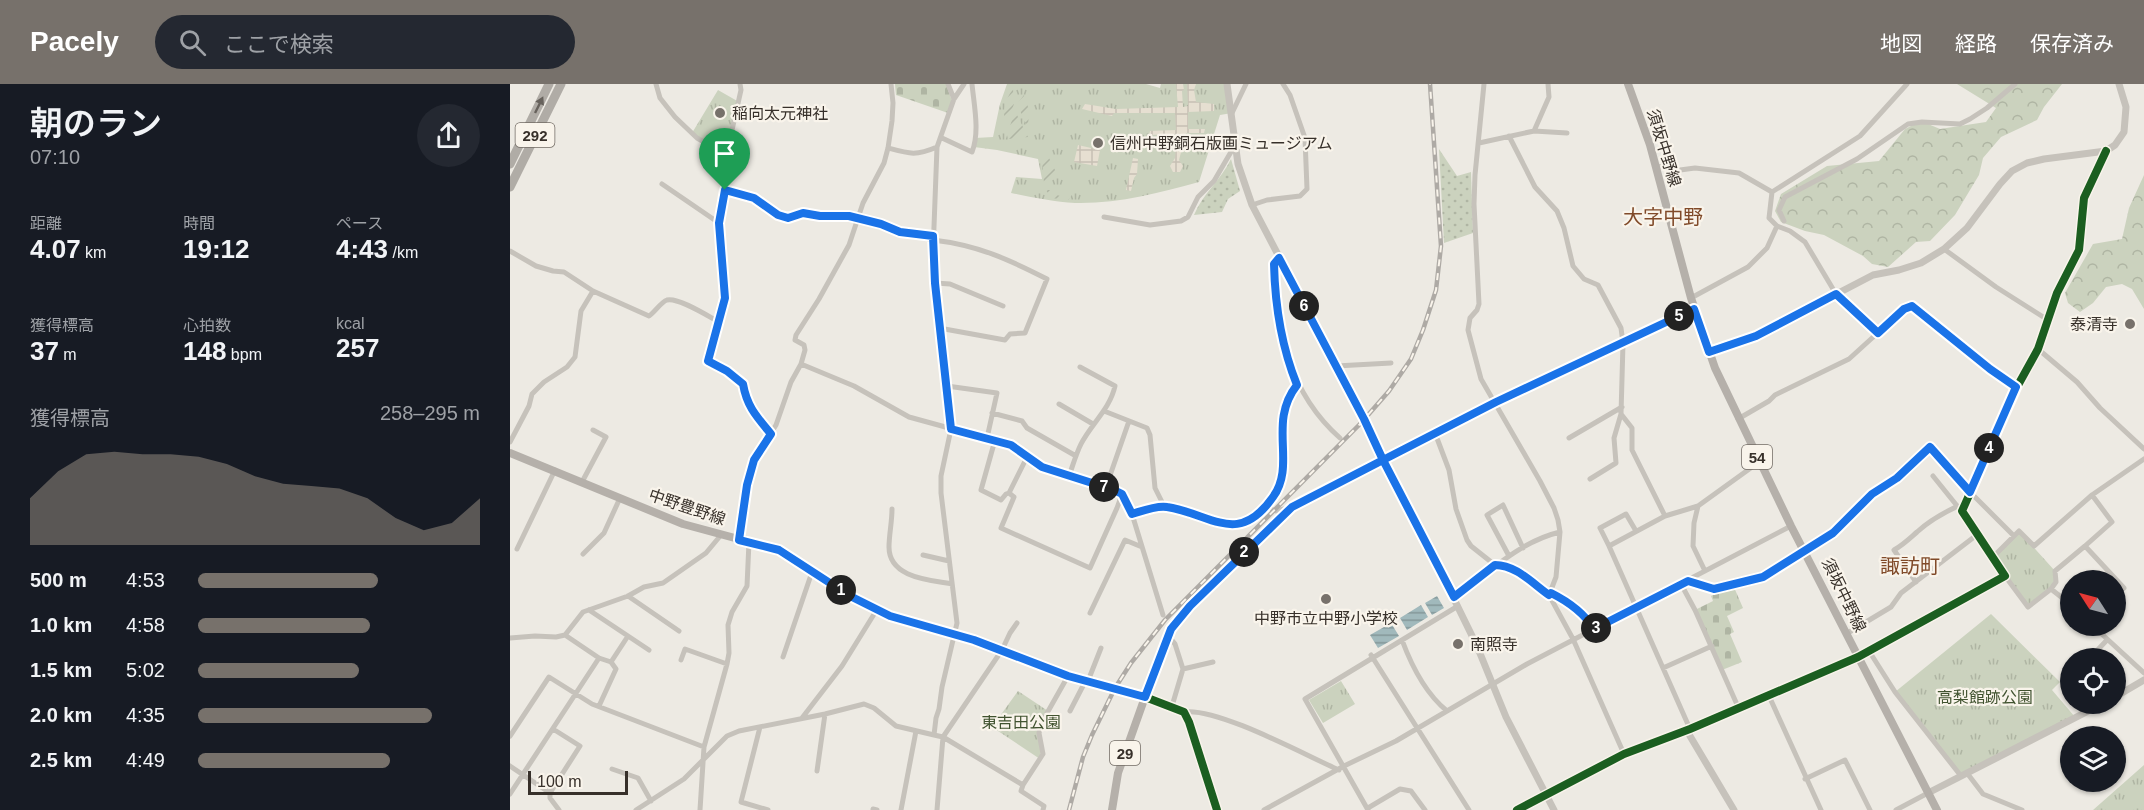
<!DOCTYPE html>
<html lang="ja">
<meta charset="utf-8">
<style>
:root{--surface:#171b24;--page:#242831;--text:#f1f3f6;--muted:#9ea1a6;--accent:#77716b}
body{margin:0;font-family:Arial,"Noto Sans JP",sans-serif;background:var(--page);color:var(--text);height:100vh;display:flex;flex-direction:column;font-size:22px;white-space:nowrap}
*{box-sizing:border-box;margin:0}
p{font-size:20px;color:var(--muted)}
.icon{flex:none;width:33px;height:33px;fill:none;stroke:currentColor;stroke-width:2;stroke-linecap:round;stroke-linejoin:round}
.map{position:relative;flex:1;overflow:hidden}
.sheet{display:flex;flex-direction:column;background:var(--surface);width:510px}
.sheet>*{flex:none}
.needle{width:39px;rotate:306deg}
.fabs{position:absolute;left:1550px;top:486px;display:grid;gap:12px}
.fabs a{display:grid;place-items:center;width:66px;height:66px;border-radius:50%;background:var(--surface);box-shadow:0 2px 4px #0004;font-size:30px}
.scale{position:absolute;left:18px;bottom:15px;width:100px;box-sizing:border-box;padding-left:6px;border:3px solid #37302a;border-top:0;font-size:16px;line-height:21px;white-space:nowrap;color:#37302a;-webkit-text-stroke:4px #f9f4eb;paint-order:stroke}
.pin{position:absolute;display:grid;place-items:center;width:51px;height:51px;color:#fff;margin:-62px -26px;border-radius:50% 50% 50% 0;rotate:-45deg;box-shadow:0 0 6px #0007}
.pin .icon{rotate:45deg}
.km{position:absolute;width:30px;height:30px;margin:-15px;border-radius:50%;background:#222;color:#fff;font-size:16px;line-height:30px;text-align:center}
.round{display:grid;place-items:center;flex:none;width:63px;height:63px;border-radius:32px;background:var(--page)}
.head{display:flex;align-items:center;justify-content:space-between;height:102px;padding:0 30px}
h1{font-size:33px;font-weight:600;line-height:45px}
.metrics{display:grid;grid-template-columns:repeat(3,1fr);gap:9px;height:102px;padding:6px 30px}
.metrics div{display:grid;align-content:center}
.metrics b{font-size:26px;font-weight:600}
.metrics small{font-size:16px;font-weight:400}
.metrics p{font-size:16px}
.chart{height:168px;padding:12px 30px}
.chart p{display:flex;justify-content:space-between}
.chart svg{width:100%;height:108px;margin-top:6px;fill:var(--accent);opacity:.7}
ul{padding:0 30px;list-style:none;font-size:20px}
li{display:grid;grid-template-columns:96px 72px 1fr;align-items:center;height:45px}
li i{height:15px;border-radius:8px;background:var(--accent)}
header{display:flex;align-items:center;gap:36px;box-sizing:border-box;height:84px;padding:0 30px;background:var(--accent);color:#fff}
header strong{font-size:28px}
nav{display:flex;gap:33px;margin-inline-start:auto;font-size:21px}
.search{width:420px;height:54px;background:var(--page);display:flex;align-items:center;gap:15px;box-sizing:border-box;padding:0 21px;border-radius:33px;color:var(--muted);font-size:22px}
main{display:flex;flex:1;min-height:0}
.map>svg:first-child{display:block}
.grass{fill:url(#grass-dots)}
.forest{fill:url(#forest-crowns)}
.cemetery{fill:url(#cemetery-stones)}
.park{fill:url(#park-tufts)}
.garden{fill:url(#garden-furrows)}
.plaza{fill:url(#plaza-grid)}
.water{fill:url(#water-rules)}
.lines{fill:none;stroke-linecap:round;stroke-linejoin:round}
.minor{stroke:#c6c2bb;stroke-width:5}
.tertiary{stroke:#c6c2bb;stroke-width:7}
.primary{stroke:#b5b0aa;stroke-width:8}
.trunk{stroke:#b0aca6;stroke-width:9}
.rail-casing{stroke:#aeaaa5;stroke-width:4.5}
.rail{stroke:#f9f4eb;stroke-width:2;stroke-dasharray:7;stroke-linecap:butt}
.cycleway-casing{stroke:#f9f4eb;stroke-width:11}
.cycleway{stroke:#1b5e20;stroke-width:8}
.oneway{fill:#67625c}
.route-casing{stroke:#fff;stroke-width:12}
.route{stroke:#1a73e8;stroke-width:8}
.poi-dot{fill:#77716b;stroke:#f9f4eb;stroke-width:2}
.labels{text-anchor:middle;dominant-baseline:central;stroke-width:4.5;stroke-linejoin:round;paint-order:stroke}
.shield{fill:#f9f4eb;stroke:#716b64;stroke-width:1.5}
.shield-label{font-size:15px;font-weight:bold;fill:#37302a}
.poi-label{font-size:16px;fill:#37302a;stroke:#f9f4eb;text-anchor:start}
.street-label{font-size:16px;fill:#37302a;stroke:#f9f4eb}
.park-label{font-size:16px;fill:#415330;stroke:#f9f4eb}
.quarter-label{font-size:20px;fill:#804a29;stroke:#f9f4eb}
</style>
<header>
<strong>Pacely</strong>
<div class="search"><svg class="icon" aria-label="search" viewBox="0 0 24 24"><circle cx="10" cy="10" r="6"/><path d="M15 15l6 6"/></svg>ここで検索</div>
<nav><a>地図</a><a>経路</a><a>保存済み</a></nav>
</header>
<main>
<section class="sheet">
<div class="head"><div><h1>朝のラン</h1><p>07:10</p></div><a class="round"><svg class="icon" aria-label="share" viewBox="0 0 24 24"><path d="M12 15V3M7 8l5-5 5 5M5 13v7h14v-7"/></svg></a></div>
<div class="metrics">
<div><p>距離</p><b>4.07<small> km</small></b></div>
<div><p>時間</p><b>19:12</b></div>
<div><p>ペース</p><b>4:43<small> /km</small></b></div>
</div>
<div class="metrics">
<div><p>獲得標高</p><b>37<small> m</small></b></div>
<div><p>心拍数</p><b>148<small> bpm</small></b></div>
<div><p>kcal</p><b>257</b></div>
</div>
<div class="chart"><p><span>獲得標高</span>258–295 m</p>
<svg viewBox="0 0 160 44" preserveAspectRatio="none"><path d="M0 44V25L10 14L20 7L30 6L40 7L50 7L60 8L70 11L80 16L90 19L100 20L110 21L120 25L130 33L140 38L150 35L160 25V44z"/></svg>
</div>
<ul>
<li><b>500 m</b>4:53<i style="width:64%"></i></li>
<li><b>1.0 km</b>4:58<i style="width:61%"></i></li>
<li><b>1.5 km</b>5:02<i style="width:57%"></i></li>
<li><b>2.0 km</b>4:35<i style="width:83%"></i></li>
<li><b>2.5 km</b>4:49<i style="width:68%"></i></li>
</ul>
</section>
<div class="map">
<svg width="1634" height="726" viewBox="0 0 1634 726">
<defs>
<pattern id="grass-dots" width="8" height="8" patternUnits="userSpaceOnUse" patternTransform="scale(1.5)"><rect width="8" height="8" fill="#cbd2be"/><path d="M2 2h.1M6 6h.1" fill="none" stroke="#afb5a3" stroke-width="1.8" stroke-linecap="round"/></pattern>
<pattern id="forest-crowns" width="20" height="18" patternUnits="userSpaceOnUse" patternTransform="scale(1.5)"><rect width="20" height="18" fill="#cbd2be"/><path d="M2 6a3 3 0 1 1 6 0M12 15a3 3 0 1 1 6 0" fill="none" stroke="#afb5a3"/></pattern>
<pattern id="cemetery-stones" width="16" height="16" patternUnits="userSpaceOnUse" patternTransform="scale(1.5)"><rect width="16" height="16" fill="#cbd2be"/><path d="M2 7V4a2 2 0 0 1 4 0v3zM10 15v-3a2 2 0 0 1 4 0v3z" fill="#afb5a3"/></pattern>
<pattern id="park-tufts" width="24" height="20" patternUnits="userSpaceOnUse" patternTransform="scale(1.5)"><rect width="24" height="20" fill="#cbd2be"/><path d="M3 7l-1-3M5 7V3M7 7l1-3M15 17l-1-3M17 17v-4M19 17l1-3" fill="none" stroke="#afb5a3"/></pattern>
<pattern id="garden-furrows" width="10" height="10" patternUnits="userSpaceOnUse" patternTransform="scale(1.5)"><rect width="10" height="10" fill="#cbd2be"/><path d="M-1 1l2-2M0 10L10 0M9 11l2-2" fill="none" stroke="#afb5a3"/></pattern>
<pattern id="plaza-grid" width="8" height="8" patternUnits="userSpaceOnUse" patternTransform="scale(1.5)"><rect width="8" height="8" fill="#e6dfd1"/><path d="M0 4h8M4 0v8" fill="none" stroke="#c6c0b4"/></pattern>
<pattern id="water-rules" width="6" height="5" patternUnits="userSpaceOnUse" patternTransform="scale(1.5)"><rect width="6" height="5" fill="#a1b9bc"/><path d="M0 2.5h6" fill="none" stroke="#849799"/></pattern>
</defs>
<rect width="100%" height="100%" fill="#edeae3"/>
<path class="grass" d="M929,65L947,92L961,88L963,149L934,159Z
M721,75L730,107L718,115L712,128L684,131C693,109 711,96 721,75Z"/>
<path class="forest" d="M1447,0H1552L1534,23L1527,36L1491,53L1473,74L1469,91L1445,131L1420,157L1406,158L1378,183L1362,180L1353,172L1314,151L1295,147L1271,138L1265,127L1271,110L1317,82L1369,77L1395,45L1411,37L1430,45L1476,38L1486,24Z
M1634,91V225L1622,205L1612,200L1596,203L1583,219L1570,228L1558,219L1555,209L1583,160L1612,155L1619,124Z"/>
<path class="cemetery" d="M385,0H436L442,17L438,29L386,11Z
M1223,501L1233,524L1217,532L1224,548L1220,550L1232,578L1212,586L1185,526L1203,517L1201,512Z"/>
<path class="park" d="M497,0H636L650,4L651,0H717L722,29L710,31L689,98C648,109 608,120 565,119C544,118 522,113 501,109L506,93L532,95L528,75L487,66L464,63L465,54L483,53L490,20Z
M208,6L229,18L217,71L182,49Z
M1509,447L1545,487L1546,498L1518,523L1483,473Z
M1481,530L1550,598L1542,606L1565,633L1451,692L1385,608Z
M831,597L845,620L813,639L799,616Z
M508,607L538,627L529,648L532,660L530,675L482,643Z
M1634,681V726H1583Z"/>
<path class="garden" d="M503,5L504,20L495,43C493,28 494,17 503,5Z
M514,11L519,26L518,43L512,32L508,19Z
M505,27L518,53L498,55L497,51Z
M539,74L546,88L540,94L538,99H534L532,77Z
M564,101H568V103L558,116L541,114L536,106H540L543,110L554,113L559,110Z"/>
<path class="plaza" d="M666,0H673L674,6L672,7L673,23L678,22L677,0H686L684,6L686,18L704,20V27L678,28V45H695L694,49H676L669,76L673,82L670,88H663L660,82L665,74L667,50L639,51L640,47L666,46L665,29H604L602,32L572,25L575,20L606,25L668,23Z
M568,61L590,66L587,82L564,78Z
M623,74L628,75L627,90L624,94L621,107L616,106Z"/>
<path class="water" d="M927,512L934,524L922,531L915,519Z
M911,521L918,533L897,546L890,534Z
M881,539L889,552L868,564L860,551Z"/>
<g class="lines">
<path class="minor" d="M146,0L150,14L165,33L187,54L217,71
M230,0L231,6L220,55L209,139L215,214L198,277L217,287L233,300C237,323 247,333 261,350
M438,0L444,15
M974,0L965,91L964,120L969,220L967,226L960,234L958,246L971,295L1030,397L1044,424L1048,436L1050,448L1046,493L1039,511L1063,555L1114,670
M722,29L736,0
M1024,47L1039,13L1038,0
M999,52L1025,103L1047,127L1054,144L1063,182L1074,195L1088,201L1111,244L1113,259L1111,330L1104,354L1106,379L1080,395
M432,54L462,68C470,48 464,21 462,0
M969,59L1024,47L1057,49
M378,64C400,70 406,72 427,63
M1145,82L1170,86L1185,84L1229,89L1262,108L1259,134L1267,142L1280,147L1295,158L1326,210L1368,249
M152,100L209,139
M215,106L244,114L268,131L278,134L293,129L310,132H339L371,140L390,148L423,152
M1262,108L1350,52L1397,0
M742,121L757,116L790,112L797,105L795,54L780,11L773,0
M594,133L640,141L671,137L678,133L688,113L704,97L725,61
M1274,137L1269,126L1275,113L1347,75L1398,40L1412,38L1450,40L1460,35L1477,24L1505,0
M423,156C467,161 498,175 537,195L515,249L500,250L495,256L429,244
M1434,165L1486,203L1538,236
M0,167L26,182L43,187L54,188L83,207L139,232C145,228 151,218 157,216C168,213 198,232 209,238
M769,174L764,180C766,247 779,309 830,354
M425,199L440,200L493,222
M1181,214L1238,183L1257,164L1267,142
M1528,265L1567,298L1590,324L1634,365
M291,280L344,302L399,333L501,361L532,383L612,410L622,430L653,531
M826,282L881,279
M437,302L487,309L477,354
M549,320L583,340
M594,327L637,344L640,351L645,404L654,422
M482,329L512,337L517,344L566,372
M1111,330L1122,344V366L1155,432
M1228,335L1259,317L1265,311L1339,275L1394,225L1402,222L1480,285L1507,303
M925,349L939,386L946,425L957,456L961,462L985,481L998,483L1013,491L1039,511
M1059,354L1112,323
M485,356L471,406L491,416L496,410L499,409
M0,358L19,322L22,310L34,298L57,283L65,273L71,227L83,207
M517,373L499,409L504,413L491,444L580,484L607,424L612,410
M559,392C563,381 566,370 571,360C581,340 600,325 605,302L570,283
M1423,392L1448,423
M72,398L96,353L83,346
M596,403L619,337
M756,423L766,427L782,423
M382,425C382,438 379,451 379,463C379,494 420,496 442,500
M622,430C632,427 643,423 653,422C687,420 713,457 745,432C758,422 767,410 772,395L774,325L778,313L787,301
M229,456L237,401L244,376L266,341L281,298L291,280L295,266L294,261L285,256L286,251L309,215L339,161L353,119L374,79L378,64L382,37L383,19L381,0
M1099,462L1090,444L1116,430L1126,447
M7,465L45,386
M73,470L94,449L110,414
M413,471L439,477
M999,472L977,431L993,421L1013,464
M1483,473L1509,447L1524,462L1582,411
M1195,487L1183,462L1184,439L1188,422L1249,378
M1495,492L1518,523L1541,505L1560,520
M1178,497L1204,505L1253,493L1323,449L1362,410L1387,394L1420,363L1460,408L1504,452
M1406,498L1384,466C1393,461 1399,455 1407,448C1419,437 1433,429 1448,422
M1171,500L1185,526L1229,625
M1541,505L1546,498L1545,487L1575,462
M1041,509C1057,517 1075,529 1084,545
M1605,509L1614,504L1575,462L1602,438L1582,411L1634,375
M118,512L169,547
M943,513C978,490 1008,458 1050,448
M79,526L139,566
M580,529L615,456L632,463
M507,539L500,549L492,566L433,653L513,701L511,707L534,722L533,726
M1583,542L1634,589
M1336,550L1381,523L1391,509L1468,450
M55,551L89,574L101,578L106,585L89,622
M659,553L665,560L673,585L703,578
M0,554L25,552L46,553L55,551L73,528L118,512L134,503L153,499L196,469L211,451
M892,556C902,583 915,609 937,627
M1359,567L1385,608L1451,692
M861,571L959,726
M273,573L302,488
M1348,573L1495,492L1452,427L1507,303L1528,265L1547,209L1569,166L1574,114L1596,67
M1580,574L1597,556
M171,576L175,565L217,580
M101,578L118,552
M1153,584L1202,562
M578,597L591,564
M1259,612L1311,726
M662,622L673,585
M560,627L576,596
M674,628C707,623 795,671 829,686
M292,634L332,582L366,527
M250,643L231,718L258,726
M43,645L70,662L40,709V714L49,726
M1180,645L1099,462L1155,432L1188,422
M0,652L39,593L82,620L194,663
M0,682L40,709
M102,685L128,694L141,717
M307,687L315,630
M1457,689L1473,710L1512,726
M1295,695L1335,676L1360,726
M513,701L533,670L529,649L532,638L558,592
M0,710L89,574
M858,724L890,705L901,707L915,726
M363,725L367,726
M126,726L174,695L217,652L229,647L315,630L354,620L364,624L386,642L424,651
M190,726L194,663L217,580L219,569L218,541L222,528L237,502L239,458
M391,726L406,647
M427,726L433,653L424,651L426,634L429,625L432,603L447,539L431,409V392L441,345L429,244L423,169L427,63L444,15L454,0
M754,726L834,682L886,657L1017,580L1281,442
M858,726L795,615L948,522
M1386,726L1418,709"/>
<path class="tertiary" d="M717,0L728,80L742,121L854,335L943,513L967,562L996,633L1044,726
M1199,268L1246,252L1363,191L1389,186L1411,179L1434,165L1457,144L1490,100L1502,87L1517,79L1534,75L1596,67L1605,61L1614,48L1616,23L1609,0
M1605,613L1634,596
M1177,647L1224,726
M1418,709L1592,620
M707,726L679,638L674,628L635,613L661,545L680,522L786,420L986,318L1184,225
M1007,726L1114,670L1180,645L1348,573"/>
<path class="primary" d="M1118,0L1140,61L1181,214L1205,284L1281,442L1427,726
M0,369L173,440L269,466L340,512L380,532L464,556L558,592L635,613L608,689L602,726"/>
<path class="trunk" d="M0,80L39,0
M0,103L51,0"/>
<g class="rail-casing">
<path id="rail" d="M559,726L573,673L582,651L605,604L621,579L655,536L851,339L879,307L901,275L913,246L926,206L931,162L920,0"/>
</g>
<use href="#rail" class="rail"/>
<g class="cycleway-casing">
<path id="cycleway" d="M707,726L679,638L674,628L635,613L661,545L680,522L786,420L986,318L1184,225
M1007,726L1114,670L1180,645L1348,573L1495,492L1452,427L1507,303L1528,265L1547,209L1569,166L1574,114L1596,67"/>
</g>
<use href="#cycleway" class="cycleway"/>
</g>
<defs><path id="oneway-solid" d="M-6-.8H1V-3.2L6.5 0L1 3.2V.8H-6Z" transform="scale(1.5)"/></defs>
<use class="oneway" href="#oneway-solid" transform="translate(29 21) rotate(-64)"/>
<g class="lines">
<g class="route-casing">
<path id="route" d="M215,106L209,139L215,214L198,277L217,287L233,300C237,323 247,333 261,350L244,376L237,401L229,456L269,466L340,512L380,532L464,556L558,592L635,613L661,545L680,522L782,423L873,376L944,513L985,481C1006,481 1022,499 1039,511L1041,509C1057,517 1074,529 1084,545L1178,497L1204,505L1253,493L1323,449L1362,410L1387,394L1420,363L1460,408L1506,303L1480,285L1402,222L1394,225L1368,249L1326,210L1246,252L1199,268L1184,225L986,318L873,376L854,335L769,174L764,180C765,220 772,264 787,301C757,339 787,380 763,413C728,463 702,430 657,423C647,421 632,427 622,430L612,410L604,406L532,383L501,361L441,345L425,199L423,152L390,148L371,140L339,132H310L293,129L278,134L268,131L244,114L215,106"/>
</g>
<use href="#route" class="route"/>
</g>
<g class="poi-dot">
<circle cx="210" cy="29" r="6"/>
<circle cx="588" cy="59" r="6"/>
<circle cx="1620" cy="240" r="6"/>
<circle cx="816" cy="515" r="6"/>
<circle cx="948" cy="560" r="6"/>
</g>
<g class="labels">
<g class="shield">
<rect x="5.5" y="39" width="39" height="24" rx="4.5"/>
<rect x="1232" y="361" width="30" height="24" rx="4.5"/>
<rect x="600" y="657" width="30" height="24" rx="4.5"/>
</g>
<g class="shield-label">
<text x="25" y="51">292</text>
<text x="1247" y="373">54</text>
<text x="615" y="669">29</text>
</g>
<g class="poi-label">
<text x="222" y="29">稲向太元神社</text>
<text x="600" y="59">信州中野銅石版画ミュージアム</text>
<text x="1608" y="240" text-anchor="end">泰清寺</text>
<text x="816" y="534" text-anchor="middle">中野市立中野小学校</text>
<text x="960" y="560">南照寺</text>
</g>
<g class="street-label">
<text transform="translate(1154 64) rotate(73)">須坂中野線</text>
<text transform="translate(177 423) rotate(19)">中野豊野線</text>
<text transform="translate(1334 511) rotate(64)">須坂中野線</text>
</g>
<g class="park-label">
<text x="1475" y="613">高梨館跡公園</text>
<text x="511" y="638">東吉田公園</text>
</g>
<g class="quarter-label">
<text x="1153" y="133">大字中野</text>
<text x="1400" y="482">諏訪町</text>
</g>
</g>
</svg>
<div class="fabs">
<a><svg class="needle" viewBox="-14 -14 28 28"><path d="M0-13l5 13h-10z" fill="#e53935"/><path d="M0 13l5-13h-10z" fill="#9ea1a6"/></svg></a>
<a><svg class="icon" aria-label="locate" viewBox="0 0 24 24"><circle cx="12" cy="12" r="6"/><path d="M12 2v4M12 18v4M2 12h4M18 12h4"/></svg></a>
<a><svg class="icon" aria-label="layers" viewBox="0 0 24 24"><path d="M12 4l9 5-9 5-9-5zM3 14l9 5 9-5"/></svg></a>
</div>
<div class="scale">100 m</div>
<div class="pin" style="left:215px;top:106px;background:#1e9e55"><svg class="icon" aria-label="arrive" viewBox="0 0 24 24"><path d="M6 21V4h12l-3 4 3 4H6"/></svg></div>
<b class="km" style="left:331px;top:506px">1</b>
<b class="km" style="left:734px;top:468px">2</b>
<b class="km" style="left:1086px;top:544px">3</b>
<b class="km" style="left:1479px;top:364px">4</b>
<b class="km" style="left:1169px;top:232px">5</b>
<b class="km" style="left:794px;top:222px">6</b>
<b class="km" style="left:594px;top:403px">7</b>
</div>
</main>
